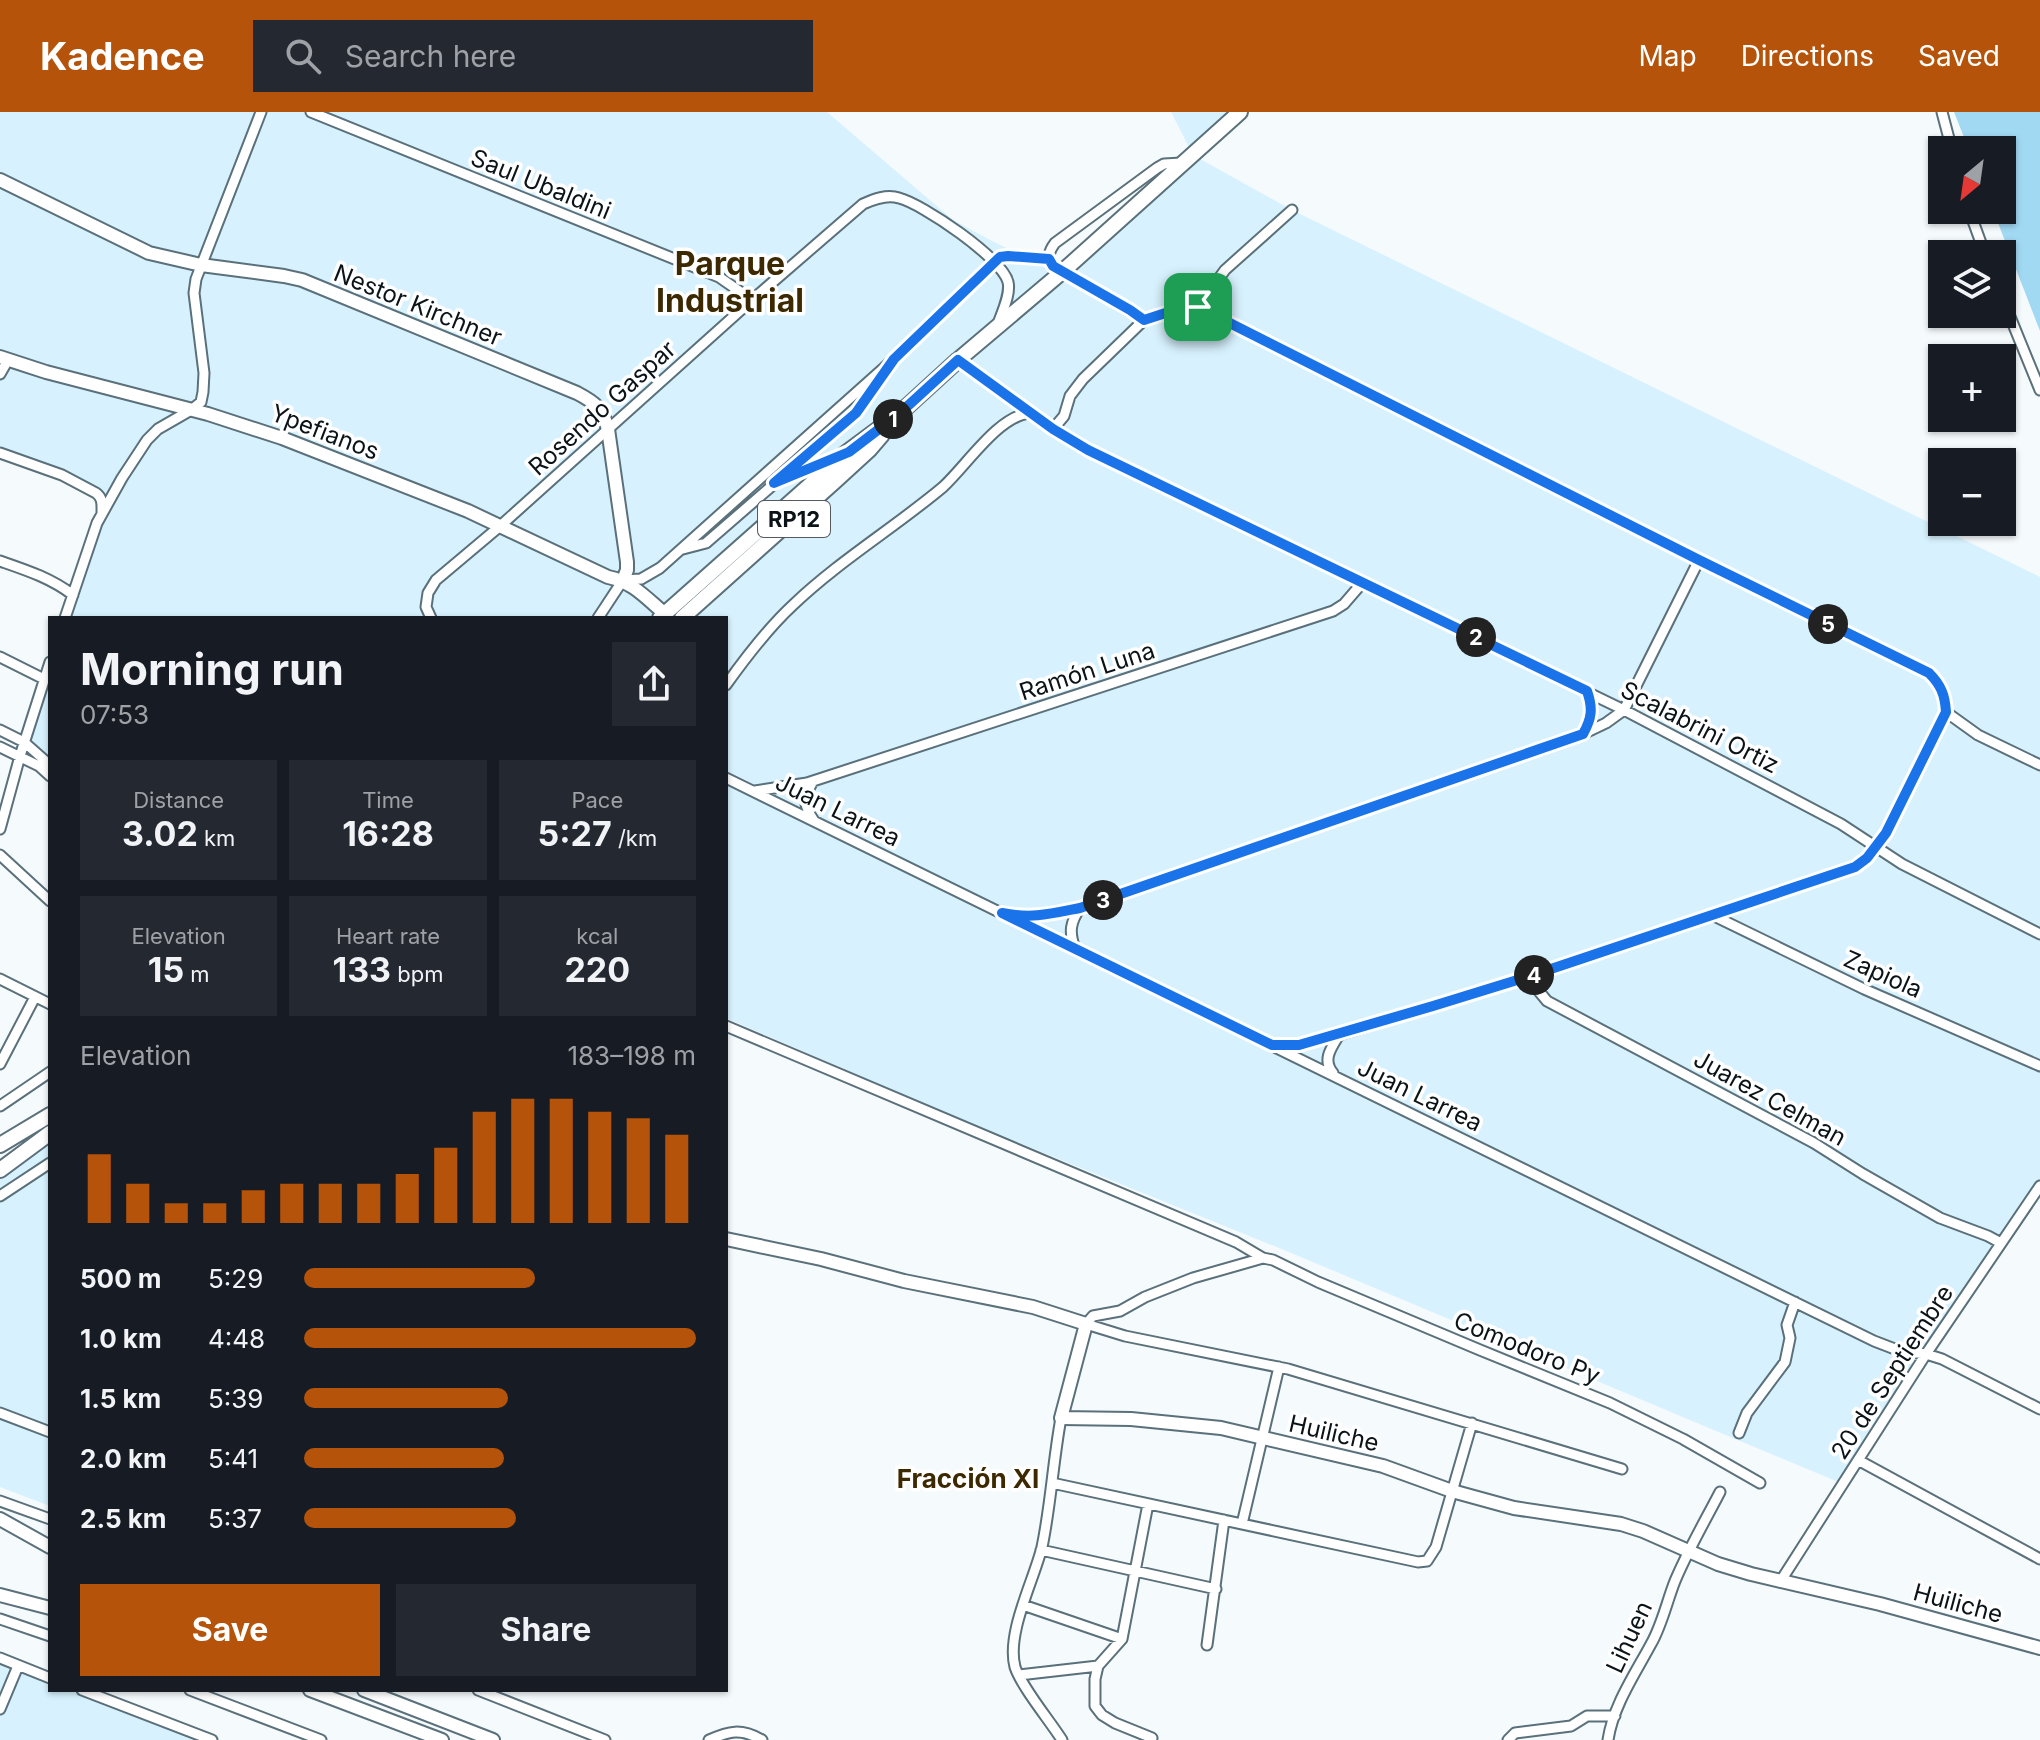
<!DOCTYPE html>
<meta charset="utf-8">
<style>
:root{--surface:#171b24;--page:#242831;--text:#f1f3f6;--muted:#9ea1a6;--accent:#b45309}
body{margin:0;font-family:Inter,sans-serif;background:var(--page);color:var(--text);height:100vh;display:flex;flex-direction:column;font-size:30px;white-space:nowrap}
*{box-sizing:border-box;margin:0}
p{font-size:26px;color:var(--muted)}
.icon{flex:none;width:44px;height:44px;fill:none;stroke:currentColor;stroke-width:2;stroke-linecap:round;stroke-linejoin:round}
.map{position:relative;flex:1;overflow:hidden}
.sheet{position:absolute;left:48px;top:504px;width:680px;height:1076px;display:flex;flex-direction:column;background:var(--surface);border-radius:0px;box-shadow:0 2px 6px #0004}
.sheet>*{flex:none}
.needle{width:52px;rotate:209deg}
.buttons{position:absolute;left:1928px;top:24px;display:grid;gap:16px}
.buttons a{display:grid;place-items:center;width:88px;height:88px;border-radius:0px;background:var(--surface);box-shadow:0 2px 6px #0004;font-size:40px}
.pin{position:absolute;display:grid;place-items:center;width:68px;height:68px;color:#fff;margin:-34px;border-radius:16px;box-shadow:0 4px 12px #0006}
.km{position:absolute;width:40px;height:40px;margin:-20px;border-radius:50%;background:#222;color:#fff;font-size:22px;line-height:40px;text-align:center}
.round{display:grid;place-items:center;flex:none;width:84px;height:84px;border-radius:0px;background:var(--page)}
.overview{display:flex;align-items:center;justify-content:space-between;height:136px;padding:0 32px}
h1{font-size:44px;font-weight:700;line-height:60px}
.metrics{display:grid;grid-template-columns:repeat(3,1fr);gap:12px;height:136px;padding:8px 32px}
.metrics div{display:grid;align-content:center;border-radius:0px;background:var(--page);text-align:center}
.metrics b{font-size:34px;font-weight:700}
.metrics small{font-size:22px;font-weight:400}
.metrics p{font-size:22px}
.chart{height:224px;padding:16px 32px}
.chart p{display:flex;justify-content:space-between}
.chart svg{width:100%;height:144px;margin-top:8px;stroke:var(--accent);stroke-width:6}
.cta{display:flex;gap:16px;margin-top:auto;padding:16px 32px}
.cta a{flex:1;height:92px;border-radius:0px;background:var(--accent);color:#fff;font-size:32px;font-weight:700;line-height:92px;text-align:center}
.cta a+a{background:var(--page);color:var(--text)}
ul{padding:0 32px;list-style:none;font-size:26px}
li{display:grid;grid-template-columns:128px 96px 1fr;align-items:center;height:60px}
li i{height:20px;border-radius:10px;background:var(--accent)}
header{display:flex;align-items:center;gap:48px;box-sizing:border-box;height:112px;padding:0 40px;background:var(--accent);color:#fff}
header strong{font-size:38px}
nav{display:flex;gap:44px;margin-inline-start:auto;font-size:28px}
.search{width:560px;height:72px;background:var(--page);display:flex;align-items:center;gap:20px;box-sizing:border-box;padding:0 28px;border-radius:0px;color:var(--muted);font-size:30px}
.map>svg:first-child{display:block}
.built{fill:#d7f2fe}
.green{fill:#a1d9f3}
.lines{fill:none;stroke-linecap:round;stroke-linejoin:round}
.minor-casing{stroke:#5a707a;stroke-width:13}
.tertiary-casing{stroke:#5a707a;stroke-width:16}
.primary-casing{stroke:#5a707a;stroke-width:18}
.minor{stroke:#fff;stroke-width:9}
.tertiary{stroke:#fff;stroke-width:12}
.primary{stroke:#fff;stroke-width:14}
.route-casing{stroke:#fff;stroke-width:16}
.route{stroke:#1a73e8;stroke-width:10}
.labels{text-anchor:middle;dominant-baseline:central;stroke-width:7;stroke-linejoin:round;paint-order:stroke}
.shield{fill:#fff;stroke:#545a5d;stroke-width:2}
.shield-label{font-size:22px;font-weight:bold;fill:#0a1317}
.street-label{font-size:24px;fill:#0a1317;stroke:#fff}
.neighbourhood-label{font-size:26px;font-weight:bold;fill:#3c2901;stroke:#fff}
.district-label{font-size:32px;font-weight:bold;fill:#3c2901;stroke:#fff}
</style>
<header>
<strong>Kadence</strong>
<div class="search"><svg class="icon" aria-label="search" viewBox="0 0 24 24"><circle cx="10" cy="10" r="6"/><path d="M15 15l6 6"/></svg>Search here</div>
<nav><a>Map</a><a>Directions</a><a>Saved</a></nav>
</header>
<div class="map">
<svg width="2040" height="1628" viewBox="0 0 2040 1628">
<rect width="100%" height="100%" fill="#f5fafc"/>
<path class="built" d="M0,0H827L953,108L992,129L1044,154L1062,159L1193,43L1171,0H1240L1193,43L1292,98L2040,465V1074L1843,1372L1284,1138L945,1001L726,906V506H65L97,411L100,384L0,341Z
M50,550V664L20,644Z
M50,1021V1394L0,1375V1058Z
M0,1546L50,1566V1578H82L212,1628H0Z"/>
<path class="green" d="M1954,0H2040V219L1993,98H2002V38H1969Z"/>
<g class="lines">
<g class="minor-casing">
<path id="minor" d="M311,0L719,165L752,188
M1942,0L1952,38
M1969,98L1985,142
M2002,185L2040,278
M1198,195L1699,448L1929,561C1941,573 1945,583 1946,600L1886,721L1867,746L1855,755L1527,865L1339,923L1299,933H1272
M1144,208L1053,154C1047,145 1049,139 1055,131L1157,56L1164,52L1182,51
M958,248L1053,317L1088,338L1624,598L1841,712L1902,752L2040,822
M0,262L8,248
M1053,317L1064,304L1070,284L1083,267L1144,208L1184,195H1198L1225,158L1292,98
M0,341L62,363L96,381C103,386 102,393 102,401
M785,366L838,344
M683,437L706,431L856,301L885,260
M0,449C26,458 51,466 73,483
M65,506L97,411L122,366L147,328L158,317L191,298L201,290L203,280L204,261L194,181L196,167L261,0
M431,506L426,495L428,481L436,468L499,415L752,188L863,92C874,87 887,82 899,86C923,92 1002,146 1008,170C1011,182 1002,200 998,212
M598,506L623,468L641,467L660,456L905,237L1000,145L1008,144L1049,147
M0,545L44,567
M726,573C746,545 767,517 793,493C839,449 894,416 943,375C967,353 998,304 1030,301
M1946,600L1978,623L2040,653
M0,618L24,630L50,653
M1583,622C1592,606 1593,596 1587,579
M0,635L39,654L50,664
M726,666L1874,1229L1900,1239L1926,1242L1942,1247L2040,1297
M813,669C803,687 803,692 814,709
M755,679L807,671L1333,499L1344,492L1363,470
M0,717L20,644L50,550
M0,743L50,789
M1016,803L1039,804L1080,796L1583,622L1606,611L1624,598L1699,448
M1712,803L1864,877L2040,954
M1075,837C1069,820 1070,811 1080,796
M1527,865L1547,889L1814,1031L1863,1062L1940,1106L1988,1124L2001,1131
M0,867L50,892
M726,914L1236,1130L1263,1146
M0,952L35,885
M1333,961C1322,948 1331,936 1339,923
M0,994L50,960
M0,1084L50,1051
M0,1301L50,1320
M1061,1306C1053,1349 1051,1392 1042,1435C1034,1468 1006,1521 1015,1555C1021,1574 1050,1609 1062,1628
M1739,1321L1747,1301L1785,1250L1790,1226L1787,1213L1795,1190
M1858,1348L2040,1447
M1622,1357L1288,1257L1125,1224L1086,1212L1093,1204L1120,1199L1145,1185L1193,1166L1263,1146L1273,1148L1318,1170L1480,1238L1610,1291L1683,1327L1760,1371
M1052,1371L1418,1450L1427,1449L1436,1435L1472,1311
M0,1389L50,1407
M1148,1392L1122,1527L1098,1554L1095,1567V1594L1102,1603L1115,1611L1152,1626
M1242,1412L1279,1255
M1041,1438L1216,1477
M1780,1470L1926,1242L2040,1074
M1023,1493L1122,1527
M0,1507L50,1524
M1207,1533L1224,1408
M0,1546L50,1566
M1019,1563L1098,1554
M82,1578L212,1628
M190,1578L321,1628
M478,1578L605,1628
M0,1597L18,1554
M709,1628C729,1619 741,1616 762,1628
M1508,1628L1515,1621L1571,1614L1587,1604H1615
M1608,1628C1613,1594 1635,1562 1651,1532C1662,1513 1667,1489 1675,1469C1688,1438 1705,1409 1720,1380"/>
</g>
<g class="tertiary-casing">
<path id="tertiary" d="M0,68L149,141L201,153L284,164L302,168L577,281C596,291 602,296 608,317L627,450V458L623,468
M0,245L46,260L208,302L282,326L468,399L608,465C633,470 646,486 665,502
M726,1127L821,1147L904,1169L1033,1195L1086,1212L1061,1306L1131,1307L1221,1316L1383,1354L1452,1379L1514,1396L1621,1412L1643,1419L1718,1452L1751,1462L1880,1492L2040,1536
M0,1407L50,1435
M0,1483L50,1496
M310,1578L442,1628
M364,1578L493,1628"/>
</g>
<g class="primary-casing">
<path id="primary" d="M660,506L846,341L900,301L958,248L1062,160L1240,0
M682,506L834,370L870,337L882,323
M0,1033L50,1003
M0,1058L50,1021"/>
</g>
<use href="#minor" class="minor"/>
<use href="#tertiary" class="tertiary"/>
<use href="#primary" class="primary"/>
</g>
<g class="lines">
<g class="route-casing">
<path id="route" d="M1008,144L1049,147L1053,154L1130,198L1144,208L1184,195H1198L1699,448L1929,561C1941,573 1945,583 1946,600L1886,721L1867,746L1855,755L1527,865L1433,894L1299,933H1272L1002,801C1032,807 1050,802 1080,796L1583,622C1592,606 1593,596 1587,579L1088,338L1053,317L958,248L900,301L849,340L774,371L856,301L894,247L1000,145Z"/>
</g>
<use href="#route" class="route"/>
</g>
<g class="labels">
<rect class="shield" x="758" y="389" width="72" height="36" rx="6"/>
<g class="shield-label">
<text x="794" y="407">RP12</text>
</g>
<g class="street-label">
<text transform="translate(541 72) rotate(22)">Saul Ubaldini</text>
<text transform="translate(418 193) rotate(22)">Nestor Kirchner</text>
<text transform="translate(602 296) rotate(-42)">Rosendo Gaspar</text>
<text transform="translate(325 320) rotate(21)">Ypefianos</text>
<text transform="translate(1087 559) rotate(-18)">Ramón Luna</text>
<text transform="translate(1700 615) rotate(27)">Scalabrini Ortiz</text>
<text transform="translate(838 698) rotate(26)">Juan Larrea</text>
<text transform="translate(1883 862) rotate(24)">Zapiola</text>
<text transform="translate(1420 983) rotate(26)">Juan Larrea</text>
<text transform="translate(1770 986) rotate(29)">Juarez Celman</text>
<text transform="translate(1527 1236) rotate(22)">Comodoro Py</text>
<text transform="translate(1892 1260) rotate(-57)">20 de Septiembre</text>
<text transform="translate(1334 1321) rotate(13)">Huiliche</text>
<text transform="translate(1958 1491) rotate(15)">Huiliche</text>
<text transform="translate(1629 1525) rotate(-65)">Lihuen</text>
</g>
<g class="neighbourhood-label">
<text x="968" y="1366">Fracción XI</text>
</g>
<g class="district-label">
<text x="730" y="151">Parque<tspan x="730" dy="37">Industrial</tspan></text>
</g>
</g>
</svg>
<div class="buttons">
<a><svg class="needle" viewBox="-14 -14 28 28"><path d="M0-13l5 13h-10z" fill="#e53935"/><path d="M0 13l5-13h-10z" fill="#9ea1a6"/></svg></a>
<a><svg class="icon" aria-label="layers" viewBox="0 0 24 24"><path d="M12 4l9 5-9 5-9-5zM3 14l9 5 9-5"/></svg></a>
<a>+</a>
<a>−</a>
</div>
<div class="pin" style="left:1198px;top:195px;background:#1e9e55"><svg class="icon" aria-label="arrive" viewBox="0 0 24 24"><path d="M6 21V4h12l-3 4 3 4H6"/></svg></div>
<b class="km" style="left:893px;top:307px">1</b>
<b class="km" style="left:1476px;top:525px">2</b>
<b class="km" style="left:1103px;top:788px">3</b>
<b class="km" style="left:1534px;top:863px">4</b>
<b class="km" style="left:1828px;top:512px">5</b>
<section class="sheet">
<div class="overview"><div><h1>Morning run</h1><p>07:53</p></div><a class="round"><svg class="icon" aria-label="share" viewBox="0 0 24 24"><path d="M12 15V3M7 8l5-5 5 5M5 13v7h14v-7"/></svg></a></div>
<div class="metrics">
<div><p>Distance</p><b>3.02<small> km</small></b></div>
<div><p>Time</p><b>16:28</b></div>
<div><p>Pace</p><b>5:27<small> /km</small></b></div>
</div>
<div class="metrics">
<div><p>Elevation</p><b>15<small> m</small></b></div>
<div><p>Heart rate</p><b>133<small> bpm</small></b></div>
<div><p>kcal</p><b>220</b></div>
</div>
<div class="chart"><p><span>Elevation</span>183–198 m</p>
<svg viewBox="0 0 160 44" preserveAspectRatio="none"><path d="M5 44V23M15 44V32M25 44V38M35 44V38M45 44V34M55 44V32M65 44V32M75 44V32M85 44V29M95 44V21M105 44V10M115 44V6M125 44V6M135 44V10M145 44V12M155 44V17"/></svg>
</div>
<ul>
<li><b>500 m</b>5:29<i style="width:59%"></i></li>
<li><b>1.0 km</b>4:48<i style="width:100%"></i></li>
<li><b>1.5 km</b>5:39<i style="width:52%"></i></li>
<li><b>2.0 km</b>5:41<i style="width:51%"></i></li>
<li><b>2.5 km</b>5:37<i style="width:54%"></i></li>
</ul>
<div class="cta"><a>Save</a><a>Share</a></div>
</section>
</div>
